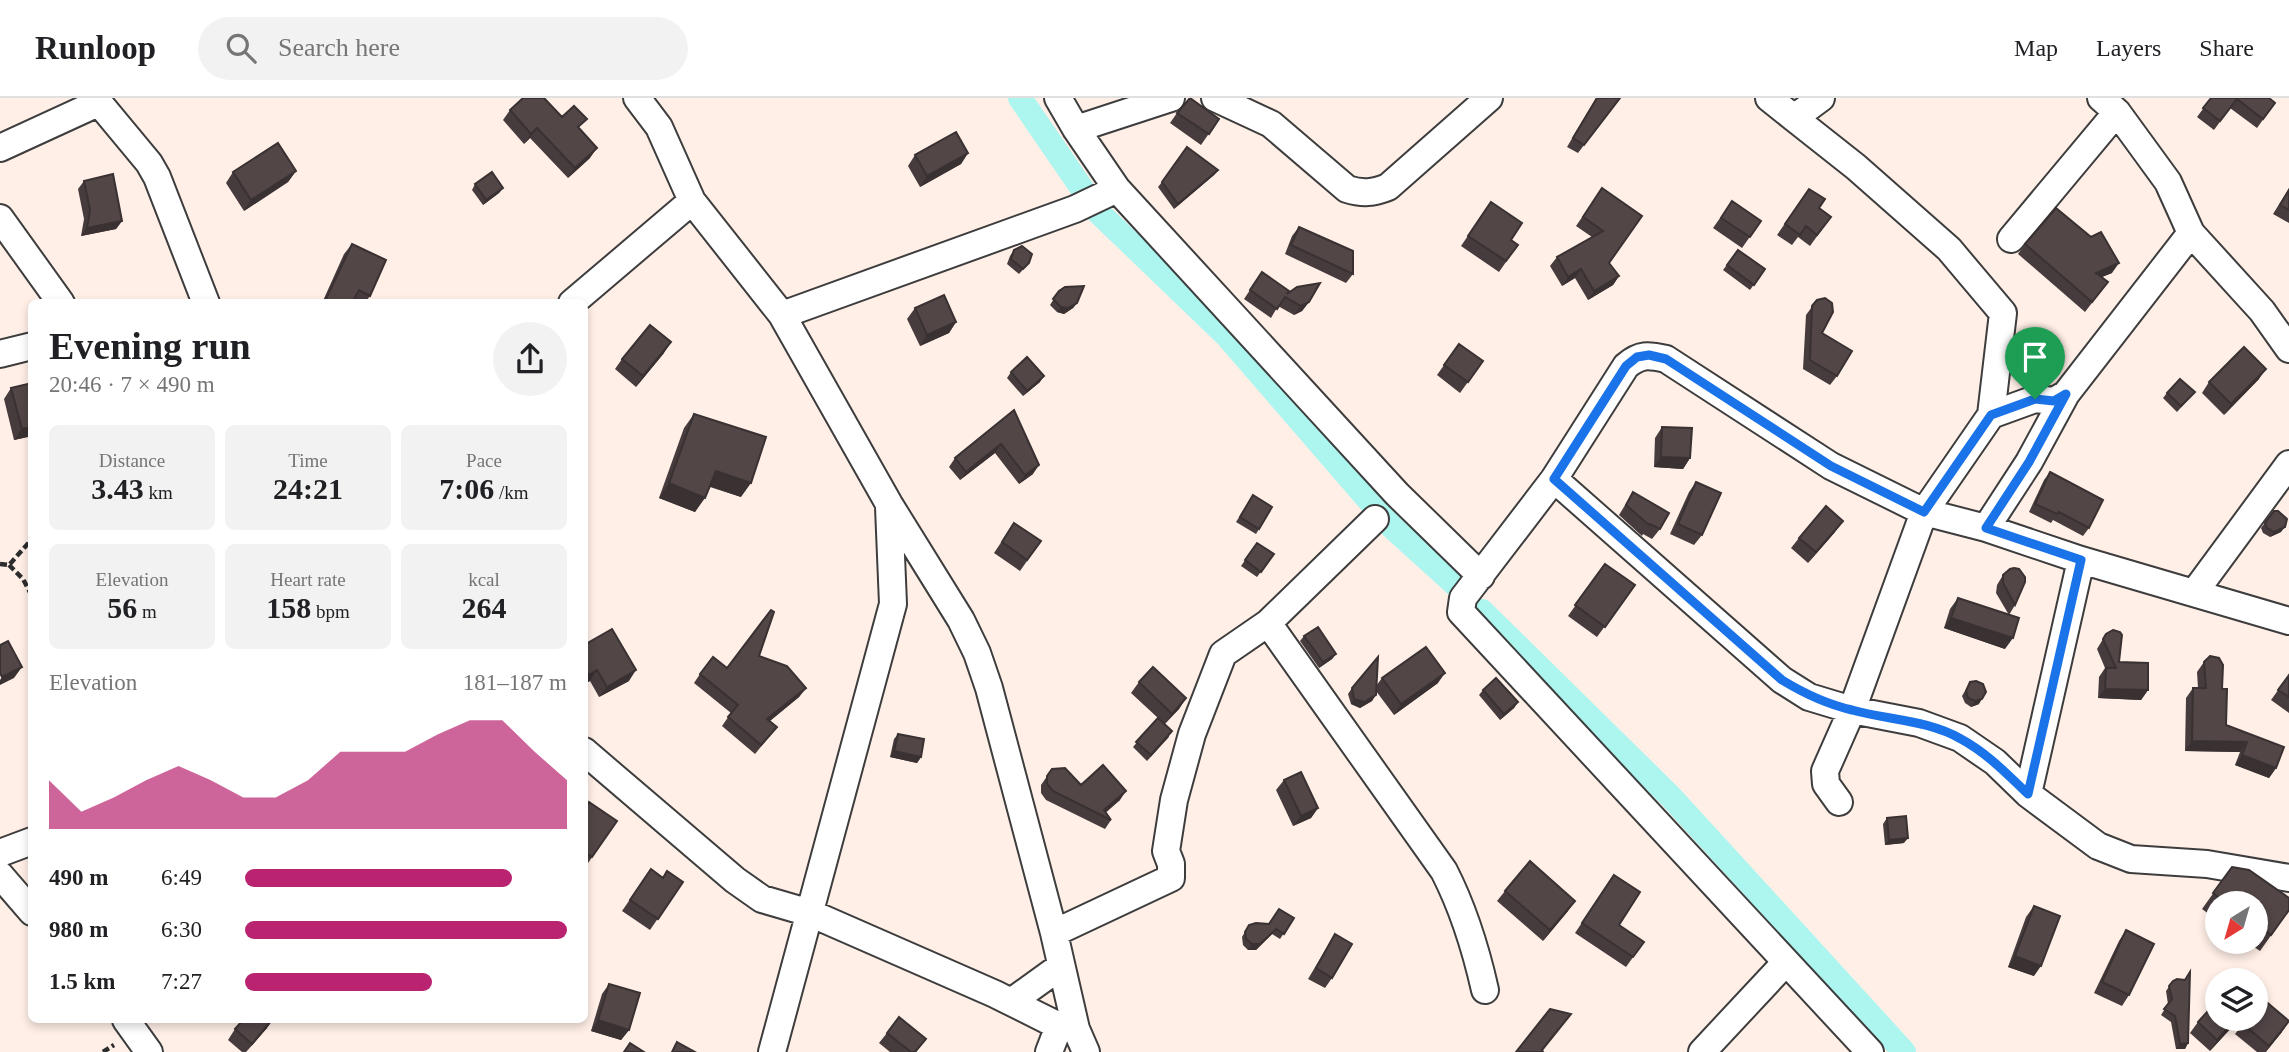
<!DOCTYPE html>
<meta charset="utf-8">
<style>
:root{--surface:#fff;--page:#f2f2f2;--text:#202124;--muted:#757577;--line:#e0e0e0;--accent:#b92370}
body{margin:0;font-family:Georgia,serif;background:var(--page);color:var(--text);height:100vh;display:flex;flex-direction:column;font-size:26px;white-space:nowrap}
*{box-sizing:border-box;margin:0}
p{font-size:23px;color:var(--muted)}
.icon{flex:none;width:38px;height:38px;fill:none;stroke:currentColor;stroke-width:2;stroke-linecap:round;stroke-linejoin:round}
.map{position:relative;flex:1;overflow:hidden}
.panel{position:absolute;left:28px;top:201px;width:560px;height:724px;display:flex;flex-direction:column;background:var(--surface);border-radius:10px;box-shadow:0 4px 10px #0003}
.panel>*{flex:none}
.needle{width:46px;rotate:217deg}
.buttons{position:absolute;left:2205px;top:793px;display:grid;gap:14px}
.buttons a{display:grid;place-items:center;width:63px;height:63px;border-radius:50%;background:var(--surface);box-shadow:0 4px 10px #0003;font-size:35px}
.pin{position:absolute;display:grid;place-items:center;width:60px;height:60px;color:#fff;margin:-72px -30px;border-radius:50% 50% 50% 0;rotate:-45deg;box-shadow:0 0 7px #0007}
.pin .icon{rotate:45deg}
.round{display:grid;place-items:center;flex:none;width:74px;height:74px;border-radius:37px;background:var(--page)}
.summary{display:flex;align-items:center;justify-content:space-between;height:119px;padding:0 21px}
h1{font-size:38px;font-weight:700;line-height:52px}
.metrics{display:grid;grid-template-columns:repeat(3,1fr);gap:10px;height:119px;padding:7px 21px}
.metrics div{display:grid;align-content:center;border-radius:10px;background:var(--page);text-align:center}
.metrics b{font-size:30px;font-weight:700}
.metrics small{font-size:19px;font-weight:400}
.metrics p{font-size:19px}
.chart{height:196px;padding:14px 21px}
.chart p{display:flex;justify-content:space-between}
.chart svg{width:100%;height:126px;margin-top:7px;fill:var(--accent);opacity:.7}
ul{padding:0 21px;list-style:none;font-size:23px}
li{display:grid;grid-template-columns:112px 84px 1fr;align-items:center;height:52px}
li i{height:18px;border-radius:9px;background:var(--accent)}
header{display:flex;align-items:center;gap:42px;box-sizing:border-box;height:98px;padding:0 35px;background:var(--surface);border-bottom:2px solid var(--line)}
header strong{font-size:33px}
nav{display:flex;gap:38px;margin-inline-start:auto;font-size:24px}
.search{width:490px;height:63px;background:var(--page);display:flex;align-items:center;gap:18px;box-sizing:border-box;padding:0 24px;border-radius:38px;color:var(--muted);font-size:26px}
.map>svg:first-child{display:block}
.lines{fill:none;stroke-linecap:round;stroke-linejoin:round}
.canal{stroke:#acf6ef;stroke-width:24}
.minor-casing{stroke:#3d3d3d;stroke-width:30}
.path{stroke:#2c2c2c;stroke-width:4.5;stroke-dasharray:7 3.5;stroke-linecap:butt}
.minor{stroke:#fff;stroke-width:26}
.wall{fill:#473c3d}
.shaded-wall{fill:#393132}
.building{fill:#524647;stroke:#393132;stroke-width:2}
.route-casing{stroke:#fff;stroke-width:14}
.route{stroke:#1a73e8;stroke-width:9}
</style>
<header>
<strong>Runloop</strong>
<div class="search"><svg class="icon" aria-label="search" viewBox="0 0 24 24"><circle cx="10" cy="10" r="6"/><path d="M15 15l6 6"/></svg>Search here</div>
<nav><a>Map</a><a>Layers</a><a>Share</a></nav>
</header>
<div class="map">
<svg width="2289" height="954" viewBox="0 0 2289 954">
<rect width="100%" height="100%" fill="#ffefe7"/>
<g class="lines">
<path class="canal" d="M1020,0L1098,114L1226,237L1392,429L1456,487
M1482,513L1671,699L1904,954"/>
<g class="minor-casing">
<path id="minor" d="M95,0L149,65L157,79L206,205
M637,0L659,29L692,103L782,217L889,406L961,522L977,555L989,590L1054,835L1076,931L1086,954
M1058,0L1076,31L1117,91L1397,396L1481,478
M1215,0L1271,26L1347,91C1363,96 1373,95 1388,89L1489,0
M1769,0L1794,20L1821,0
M2101,0L2117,14L2168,84L2191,135L2262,213L2289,251
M1794,20L1856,69L1949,151L2003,215L1991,317L1924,414L1852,612L1825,673L1826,686L1839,704
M1076,31L1171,0
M0,50L98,5
M0,120L61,205
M2011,141L2117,14
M572,205L692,103
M782,217L1075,111L1117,91
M0,256L32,248
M1991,317L2035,301L2054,303L2066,296L2191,135
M1554,381L1782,582L1809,599L1852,612L1919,625L1960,640L1995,664L2028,696L2098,748L2131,761L2207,766L2289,780
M1986,430L2029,364L2066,296
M2194,495L2289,366
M1268,525L1444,773C1463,810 1476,852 1485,892
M584,653L735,782L762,801L810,815L995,896L1059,928L1076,931
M2028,696L2081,462
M0,755L32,743
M0,777L32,814
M1054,835L1171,780V766L1166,753L1174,702L1192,636L1223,556L1268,525L1375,421
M1011,904L1061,868
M126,922L149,954
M772,954L893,506L889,409
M1049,954L1059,928
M1702,954L1786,864
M1870,954L1461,514L1463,500L1554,381L1626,268C1640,256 1648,257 1666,261L1831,368L1924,414L1986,430L2081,462L2289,523"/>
</g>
<path class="path" d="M0,466L9,467L32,441
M9,467L23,481L32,498
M103,954L114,947"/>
<use href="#minor" class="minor"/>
</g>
<path class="wall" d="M1596,0H1620L1578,55L1567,49Z
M2211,0H2269L2275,5L2257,30L2230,10L2214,32L2197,19Z
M510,12L562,19L580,31L590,60L568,80L530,40L524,46L503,22Z
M1177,15L1219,21L1201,47L1170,25Z
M968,55L961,66L920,89L908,68L915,57Z
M1218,72L1214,77L1174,111L1158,89L1162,84Z
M296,73L288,84L244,113L226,85L233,74Z
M84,83L122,123L116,131L81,138L84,121L78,91Z
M475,86L503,90L499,95L483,107L472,92Z
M1602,90L1609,165L1619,178L1613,187L1588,202L1575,180L1562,188L1550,168L1557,159L1592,139L1576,128Z
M2289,90V125L2273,116Z
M1809,91L1819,110L1831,119L1810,148L1798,139L1792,147L1777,137Z
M1732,103L1761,123L1742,150L1713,130Z
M1491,104L1511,142L1518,147L1499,174L1461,148Z
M1299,129L1353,176L1346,185L1285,156L1292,138Z
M352,146L370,198L365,205L353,204L352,205H322L344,156Z
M2025,146L2112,175L2102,179L2108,184L2085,214L2018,156Z
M1014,152L1029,165L1019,176L1007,166L1010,158Z
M1738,152L1765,171L1750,192L1723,172Z
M1262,174L1287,196L1309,204L1302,213L1294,217L1278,208L1271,220L1244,201Z
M1059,193L1077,205L1073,210L1064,216L1057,214L1050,207Z
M1817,202L1822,235L1837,278L1830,287L1803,271L1806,217Z
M915,210L956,224L949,235L920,248L907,221Z
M1459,246L1483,263L1460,295L1437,277Z
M664,255L636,289L615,271L622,261Z
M1011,274L1040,284L1023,298L1007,280Z
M2259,281L2224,317L2202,295L2209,284Z
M32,285V338L14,342L4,301L11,290Z
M2195,294L2177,314L2163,300L2167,295Z
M1014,312L1033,376L1019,386L995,355L960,382L949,369L955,360Z
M694,316L741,399L710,389L695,414L659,400L684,330Z
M1662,329L1690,360L1683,371L1654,369L1655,340Z
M2050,374L2089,430L2083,438L2053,422L2051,425L2029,414L2044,382Z
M1696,384L1702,437L1694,447L1670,436L1689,394Z
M1633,394L1660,431L1652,441L1643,436L1642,438L1619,417Z
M1253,397L1259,431L1256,436L1236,424Z
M2274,413L2281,434L2270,439L2263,435L2261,430Z
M1014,425L1041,443L1020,473L994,455Z
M1835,434L1808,465L1791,450L1799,440Z
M1257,445L1274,456L1257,479L1241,468Z
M1605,466L1635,487L1597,539L1568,518Z
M2003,477L2015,507L2009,517L1996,495L1997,487Z
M1958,500L2005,551L1944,530L1950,511Z
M2106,536L2119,564L2148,592L2141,602L2098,600L2099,579L2105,570L2097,551Z
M1304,538L1336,556L1332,561L1319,570L1300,543Z
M584,547L629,583L599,599L590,583L584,586Z
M759,558L806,590L799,599L770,623L777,629L755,656L722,628L731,615L694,585L700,576L727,570Z
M2204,564L2222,591L2226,627L2276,670L2269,680L2235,667L2240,654L2185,653L2186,600L2193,590H2198L2197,574Z
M2289,577V615L2271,602Z
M1382,580L1438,585L1394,617L1376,593L1372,603L1360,610L1351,606L1348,596L1352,590L1376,588Z
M1139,584L1186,600L1179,611L1165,626L1169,639L1147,663L1133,649L1158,620L1131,595Z
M1970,584L1979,606L1971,609L1965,605L1962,598Z
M1483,592L1518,604L1514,610L1500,622L1479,597Z
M898,636L921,659L917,665L890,659L894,641Z
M1052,671L1081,687L1120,702L1105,714L1111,722L1105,731L1046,702L1041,695V687Z
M1284,682L1318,710L1311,720L1293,728L1276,692Z
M584,711L617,723L586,768L584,767Z
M1887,720L1904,745L1885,747L1883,726Z
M2232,769L2289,812L2260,853L2247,844H2256V805H2217V822L2202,811Z
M651,771L663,780L683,784L650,832L622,813Z
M1614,777L1619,827L1644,844L1626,869L1575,835Z
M1505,793L1568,813L1543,843L1497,803Z
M2034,808V878L2008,869L2026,819Z
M1294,820L1280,841L1272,836L1256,852H1248L1243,847L1242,839L1249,827L1269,826Z
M2126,832L2129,897L2122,908L2094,895L2119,843Z
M1335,836L1332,880L1325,890L1308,881Z
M2173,883L2188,945L2185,951H2176L2171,924L2161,917L2168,906L2166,893Z
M609,886L629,932L621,942L591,933L602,896Z
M2238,920L2232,929L2210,953L2190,935L2198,924Z
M2243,926L2282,934L2266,954H2257L2235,936Z
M267,930L246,954H242L228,942L235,931Z
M887,935L926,941L916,954H890L879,945Z"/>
<path class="shaded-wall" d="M537,30L530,40L524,46L531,36Z
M597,50L590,60L568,80L575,70Z
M968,55L961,66L920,89L927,78Z
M1218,72L1214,77L1174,111L1178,106Z
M296,73L288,84L244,113L251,102Z
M503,90L499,95L483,107L486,102Z
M122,123L116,131L81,138L87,130Z
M2119,165L2112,175L2089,184L2096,175Z
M1581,171L1575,180L1562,188L1568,179Z
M1619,178L1613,187L1588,202L1594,193Z
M1309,204L1302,213L1294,217L1301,208Z
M1077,205L1073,210L1064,216L1057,214L1061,209Z
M956,224L949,235L920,248L927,237Z
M671,244L664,255L636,289L643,278Z
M2266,271L2259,281L2224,317L2231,306Z
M1044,278L1040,284L1023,298L1027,293Z
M32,329V338L14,342L22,331Z
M1001,346L995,355L960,382L966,374Z
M1661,359L1690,360L1683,371L1654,369Z
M1039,367L1033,376L1019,386L1025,377Z
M716,373L751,385L741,399L706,387Z
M669,385L705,400L695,414L659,400Z
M1843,423L1835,434L1808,465L1816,454Z
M2285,429L2281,434L2270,439L2274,434Z
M1951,520L2013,540L2005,551L1944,530Z
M1336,556L1332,561L1319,570L1323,564Z
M22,569L14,580L0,587V582L2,579Z
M597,572L590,583L584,586V583L589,577Z
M636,572L629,583L599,599L607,589Z
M1445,575L1438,585L1394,617L1401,606Z
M806,590L799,599L761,630L767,621Z
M2105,591L2148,592L2141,602L2098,600Z
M1376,597L1372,603L1360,610L1351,606L1354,601Z
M1186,600L1179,611L1164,626L1172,616Z
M1982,601L1979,606L1971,609L1975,603Z
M1518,604L1514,610L1500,622L1504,616Z
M2192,643L2247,644L2240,654L2185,653Z
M894,653L921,659L917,665L890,659Z
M2242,657L2276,670L2269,680L2235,667Z
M1126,693L1120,702L1102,718L1104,712Z
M1318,710L1311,720L1293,728L1301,718Z
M1908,740L1904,745L1885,747L1889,742Z
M1575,803L1568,813L1543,843L1550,832Z
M1276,831L1272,836L1256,852H1248L1252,846Z
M2015,858L2041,868L2034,878L2008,869Z
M2238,920L2232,929L2210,953L2217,942Z
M272,922L267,930L246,954L252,946Z
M598,922L629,932L621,942L591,933Z
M2289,924L2282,934L2265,954L2269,948Z
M2188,945L2185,951H2176L2180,946Z"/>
<path class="building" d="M523,0H544L562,19L574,8L587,21L578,29L597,50L575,70L537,30L531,36L510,12Z
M1190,0L1219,21L1209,36L1177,15Z
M1597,0H1620L1584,47L1573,40Z
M2211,0H2269L2275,5L2263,21L2237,1L2220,23L2203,10Z
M956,34L968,55L927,78L915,57Z
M278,45L296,73L251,102L233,74Z
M1187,49L1218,72L1178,106L1162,84Z
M492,74L503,90L486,102L475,86Z
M113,76L122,123L87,130L90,112L84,83Z
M1602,90L1642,118L1609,165L1619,178L1594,193L1581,171L1568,179L1557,159L1603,133L1583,119Z
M1809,91L1825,101L1819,110L1831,119L1817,137L1806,128L1800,137L1785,126Z
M2289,92V112L2280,107Z
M1732,103L1761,123L1750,139L1721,120Z
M1491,104L1522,125L1511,142L1518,147L1506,163L1468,138Z
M2056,110L2091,139L2101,134L2119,165L2096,175L2108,184L2092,204L2025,146Z
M1299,129L1353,153V176L1291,147Z
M352,146L386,162L370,198L359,192L352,205H324Z
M1022,148L1032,156L1029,165L1023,171L1011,161L1014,152Z
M1738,152L1765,171L1754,187L1727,167Z
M1262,174L1289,193L1287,196L1297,189L1320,185L1309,204L1301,208L1285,199L1277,211L1250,192Z
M1084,188L1077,205L1068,210L1061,209L1053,201L1059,193L1065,189Z
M944,197L956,224L927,237L915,210Z
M1825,200L1832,205L1833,214L1822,235L1852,253L1837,278L1810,262L1812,208L1817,202Z
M650,227L671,244L643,278L622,261Z
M1459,246L1483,263L1468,284L1444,267Z
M2244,249L2266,271L2231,306L2209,284Z
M1027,259L1044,278L1027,293L1011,274Z
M2180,281L2195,294L2181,308L2167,295Z
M32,285V329L22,331L11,290Z
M1014,312L1039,367L1025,377L1001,346L966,374L955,360Z
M694,316L766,339L751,385L716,373L705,400L669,385Z
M1662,329L1692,330L1690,360L1661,359Z
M2050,374L2103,402L2089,430L2059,414L2057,416L2035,406Z
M1696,384L1721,395L1702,437L1678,426Z
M1633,394L1669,415L1660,431L1650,426L1649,427L1626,407Z
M1253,397L1272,409L1259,431L1240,419Z
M1826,408L1843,423L1816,454L1799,440Z
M2274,413H2278L2287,421L2285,429L2274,434L2267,430L2265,425Z
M1014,425L1041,443L1027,462L1002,444Z
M1257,445L1274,456L1261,474L1245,462Z
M1605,466L1635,487L1605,529L1575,507Z
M2014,470L2019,471L2025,479V484L2015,507L2003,485V477L2010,471Z
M1958,500L2019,520L2013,540L1951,520Z
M771,512L774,514L759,558L787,568L806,590L767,621L777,629L761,647L728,619L738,607L700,576L713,559L727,570Z
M1318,529L1336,556L1323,564L1304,538Z
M612,531L636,572L607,589L597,572L589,577L584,569V547Z
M2113,532L2120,534L2122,537L2119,564L2148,565V592L2105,591L2106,570H2116L2103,541L2106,536Z
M8,543L22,569L2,579L0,575V547Z
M1426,549L1445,575L1401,606L1382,580Z
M2210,558L2219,560L2223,567L2222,591H2227L2226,627L2284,649L2276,670L2242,657L2247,644L2192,643L2193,590H2206L2204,564Z
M1378,559L1376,597L1364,604L1354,601L1352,590Z
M1153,569L1186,600L1172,616L1139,584Z
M2289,577V599L2278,592Z
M1496,580L1518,604L1504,616L1483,592Z
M1976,583L1983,586L1986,594L1982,601L1975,603L1968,600L1966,593L1970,584Z
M1158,620L1172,633L1151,657L1136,644Z
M898,636L924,641L921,659L894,653Z
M1103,667L1126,693L1104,712L1111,722L1053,693L1047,686V678L1052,671L1065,670L1081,687Z
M1301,674L1318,710L1301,718L1284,682Z
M589,704L617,723L592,759L584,754V712Z
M1906,718L1908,740L1889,742L1887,720Z
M1530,763L1575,803L1550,832L1505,793Z
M2232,769L2249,772L2289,800V812L2271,837L2256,826V805H2226L2213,795Z
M651,771L663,780L667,773L683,784L658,821L630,802Z
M1614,777L1640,794L1619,827L1644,844L1633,859L1582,825Z
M2034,808L2060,818L2041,868L2015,858Z
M1279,811L1294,820L1284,836L1276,831L1260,846H1252L1246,841L1245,834L1249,827L1256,825L1269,826Z
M2126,832L2154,846L2129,897L2102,884Z
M1335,836L1352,846L1332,880L1316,870Z
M2190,874L2188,945L2180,946L2175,918L2164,911L2172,901L2169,888L2173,883L2177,881L2185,882Z
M609,886L640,895L629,932L598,922Z
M2263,901L2289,923L2269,948L2243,926L2247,920H2256V910Z
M2217,903V920H2237L2217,942L2198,924Z
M1550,911L1571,916L1542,952L1543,954H1516Z
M899,919L926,941L915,954H911L887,935Z
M243,922H272L252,946L235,931Z
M677,944L695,954H672Z
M630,945L644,954H624Z"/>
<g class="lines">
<g class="route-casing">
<path id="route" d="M1649,257L1666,261L1831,368L1924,414L1991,317L2035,301L2054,303L2066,296L2029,364L1986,430L2081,462L2028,696C2007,676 1987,655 1961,641C1928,622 1888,622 1852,612C1826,606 1805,596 1782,582L1554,381L1626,268L1637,259Z"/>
</g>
<use href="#route" class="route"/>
</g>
</svg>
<div class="buttons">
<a><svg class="needle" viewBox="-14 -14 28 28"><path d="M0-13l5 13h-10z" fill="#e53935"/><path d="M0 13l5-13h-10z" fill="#757577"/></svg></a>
<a><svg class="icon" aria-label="layers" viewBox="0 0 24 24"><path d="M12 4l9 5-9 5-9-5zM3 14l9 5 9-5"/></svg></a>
</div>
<div class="pin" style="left:2035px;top:301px;background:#1e9e55"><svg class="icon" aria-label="arrive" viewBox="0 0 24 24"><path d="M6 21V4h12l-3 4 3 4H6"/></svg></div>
<section class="panel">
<div class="summary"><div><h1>Evening run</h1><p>20:46 · 7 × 490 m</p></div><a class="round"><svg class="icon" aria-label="share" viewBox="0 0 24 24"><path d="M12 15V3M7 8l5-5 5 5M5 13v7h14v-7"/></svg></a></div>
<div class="metrics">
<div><p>Distance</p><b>3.43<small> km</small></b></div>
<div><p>Time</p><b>24:21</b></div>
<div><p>Pace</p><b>7:06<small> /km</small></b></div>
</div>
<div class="metrics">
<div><p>Elevation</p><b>56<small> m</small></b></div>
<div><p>Heart rate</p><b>158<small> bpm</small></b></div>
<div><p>kcal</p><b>264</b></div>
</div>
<div class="chart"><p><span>Elevation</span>181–187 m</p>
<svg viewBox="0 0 160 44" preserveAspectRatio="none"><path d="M0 44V27L10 38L20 33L30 27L40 22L50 27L60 33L70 33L80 27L90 17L100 17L110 17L120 11L130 6L140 6L150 17L160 27V44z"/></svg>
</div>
<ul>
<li><b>490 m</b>6:49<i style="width:83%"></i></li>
<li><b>980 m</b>6:30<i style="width:100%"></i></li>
<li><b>1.5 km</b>7:27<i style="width:58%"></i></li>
</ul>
</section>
</div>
